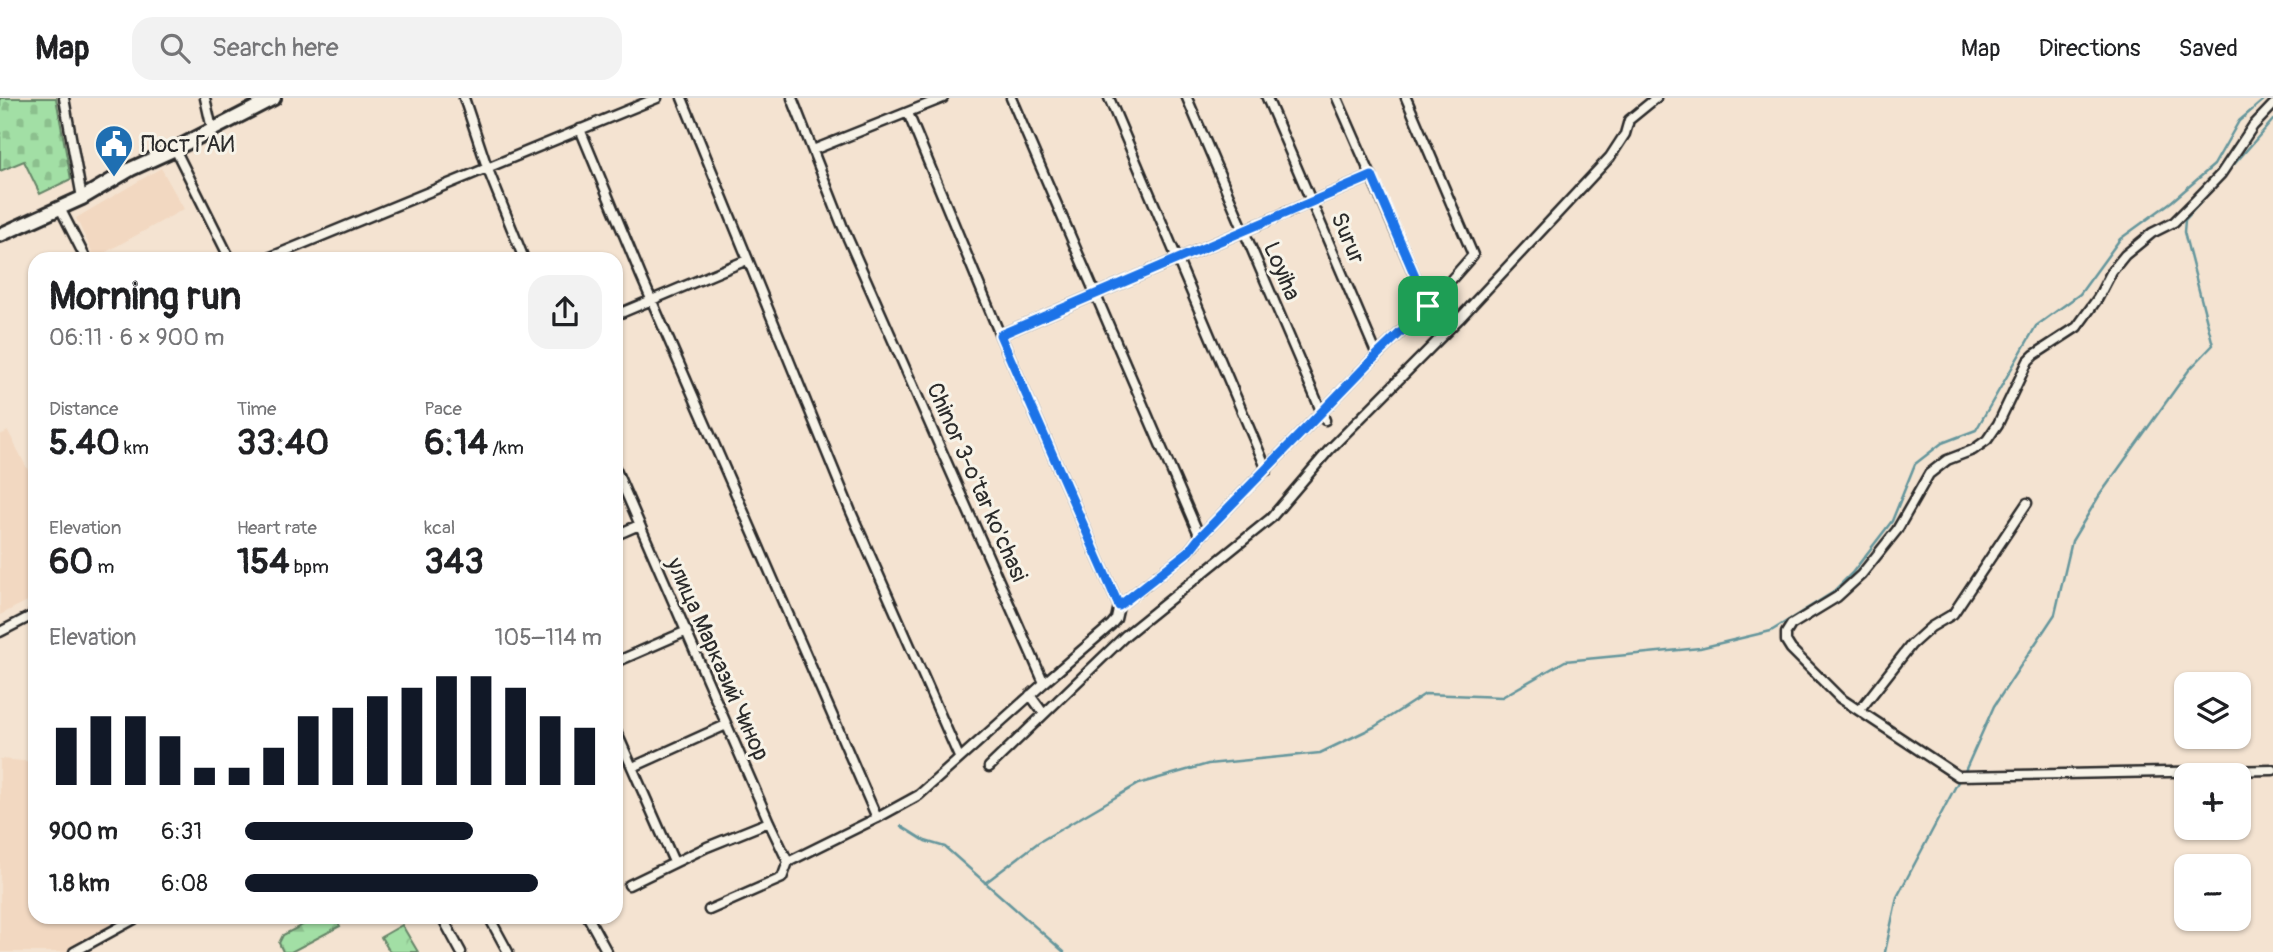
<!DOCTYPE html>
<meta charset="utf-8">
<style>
:root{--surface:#fff;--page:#f2f2f2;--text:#202124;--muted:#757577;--line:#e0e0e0;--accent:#111827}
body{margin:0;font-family:Pangolin,sans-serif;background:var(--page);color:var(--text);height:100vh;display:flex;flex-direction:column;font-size:26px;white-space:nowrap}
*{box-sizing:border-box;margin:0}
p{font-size:23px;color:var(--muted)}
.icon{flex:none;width:38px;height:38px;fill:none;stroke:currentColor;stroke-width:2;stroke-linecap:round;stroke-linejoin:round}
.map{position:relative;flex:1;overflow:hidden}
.side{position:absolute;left:28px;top:154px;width:595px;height:672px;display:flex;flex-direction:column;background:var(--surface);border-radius:21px;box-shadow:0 2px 5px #0004}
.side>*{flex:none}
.fabs{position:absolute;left:2174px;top:574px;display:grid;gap:14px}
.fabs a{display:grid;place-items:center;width:77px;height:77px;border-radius:14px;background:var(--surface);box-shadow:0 2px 5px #0004;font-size:35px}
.pin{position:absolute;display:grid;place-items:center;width:60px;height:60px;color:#fff;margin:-30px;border-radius:14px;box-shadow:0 4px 10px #0006}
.round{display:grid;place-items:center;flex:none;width:74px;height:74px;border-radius:21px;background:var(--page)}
.head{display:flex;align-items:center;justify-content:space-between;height:119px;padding:0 21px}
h1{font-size:38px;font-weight:700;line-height:52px}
.figures{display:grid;grid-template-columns:repeat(3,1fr);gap:10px;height:119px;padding:7px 21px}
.figures div{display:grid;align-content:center}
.figures b{font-size:35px;font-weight:700}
.figures small{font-size:19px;font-weight:400}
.figures p{font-size:19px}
.chart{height:196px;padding:14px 21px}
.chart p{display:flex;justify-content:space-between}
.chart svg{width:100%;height:126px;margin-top:7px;stroke:var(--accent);stroke-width:6}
ul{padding:0 21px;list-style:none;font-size:23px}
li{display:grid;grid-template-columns:112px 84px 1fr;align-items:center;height:52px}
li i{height:18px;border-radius:9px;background:var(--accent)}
header{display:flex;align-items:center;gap:42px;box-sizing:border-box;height:98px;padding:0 35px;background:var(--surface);border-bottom:2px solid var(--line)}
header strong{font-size:33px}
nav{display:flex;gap:38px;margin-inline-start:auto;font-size:24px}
.search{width:490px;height:63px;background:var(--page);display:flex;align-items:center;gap:18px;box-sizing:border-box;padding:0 24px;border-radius:21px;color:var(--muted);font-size:26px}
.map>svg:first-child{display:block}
.built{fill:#f2d8c1}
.forest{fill:url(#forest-firs);stroke:#668568;stroke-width:2}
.cemetery{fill:url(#cemetery-stones);stroke:#668568;stroke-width:2}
.park{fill:url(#park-crowns);stroke:#668568;stroke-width:2}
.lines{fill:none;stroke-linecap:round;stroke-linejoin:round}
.stream{stroke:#65969c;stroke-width:2.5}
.street-casing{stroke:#2b2b2b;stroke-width:13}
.secondary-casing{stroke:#2b2b2b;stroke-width:18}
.street{stroke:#f7f3e8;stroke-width:8}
.secondary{stroke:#f7f3e8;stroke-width:12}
.route-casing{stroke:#fff;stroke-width:14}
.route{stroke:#1a73e8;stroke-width:9}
.labels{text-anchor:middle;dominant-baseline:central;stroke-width:6;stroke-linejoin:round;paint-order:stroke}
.poi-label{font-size:23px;fill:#2b2b2b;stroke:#f7f3e8;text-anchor:start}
.street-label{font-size:23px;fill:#2b2b2b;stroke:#f7f3e8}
</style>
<header>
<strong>Map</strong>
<div class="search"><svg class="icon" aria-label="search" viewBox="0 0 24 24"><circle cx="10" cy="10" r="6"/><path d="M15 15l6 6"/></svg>Search here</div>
<nav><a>Map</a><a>Directions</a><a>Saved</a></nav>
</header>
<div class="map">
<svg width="2273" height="854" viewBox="0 0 2273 854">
<defs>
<pattern id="forest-firs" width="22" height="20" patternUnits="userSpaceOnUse" patternTransform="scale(1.75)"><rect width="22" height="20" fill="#a2dfa5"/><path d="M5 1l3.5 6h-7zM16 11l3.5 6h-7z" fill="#8cc08e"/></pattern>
<pattern id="cemetery-stones" width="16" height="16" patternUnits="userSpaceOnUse" patternTransform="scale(1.75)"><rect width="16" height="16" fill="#a2dfa5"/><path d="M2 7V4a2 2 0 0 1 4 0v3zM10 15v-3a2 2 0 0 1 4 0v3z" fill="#8cc08e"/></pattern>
<pattern id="park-crowns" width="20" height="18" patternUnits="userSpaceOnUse" patternTransform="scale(1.75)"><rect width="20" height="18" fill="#a2dfa5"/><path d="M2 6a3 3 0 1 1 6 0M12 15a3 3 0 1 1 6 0" fill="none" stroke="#8cc08e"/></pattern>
</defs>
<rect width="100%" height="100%" fill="#f4e3d1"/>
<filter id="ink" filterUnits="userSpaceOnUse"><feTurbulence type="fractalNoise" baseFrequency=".0143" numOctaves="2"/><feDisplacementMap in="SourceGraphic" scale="14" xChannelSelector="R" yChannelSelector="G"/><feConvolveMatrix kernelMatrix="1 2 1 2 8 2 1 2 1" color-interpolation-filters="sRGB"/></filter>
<g filter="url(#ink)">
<path class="built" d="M161,70L184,111L95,160L76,120Z
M8,333L35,386V499L0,517V337Z
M0,661L35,664V819H129L64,854H0Z"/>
<path class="forest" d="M318,819H335L340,828L291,854H283L279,845L283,837Z"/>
<path class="cemetery" d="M0,0H56L71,81L40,96L24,63L0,73Z"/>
<path class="park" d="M402,827L418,854H390L381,839Z"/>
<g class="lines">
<path class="stream" d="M2224,78L2273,22
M1965,673L1994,608L2055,516L2072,443L2099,398L2189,272L2213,247L2184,134L2185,122L2220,83
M901,728L925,743L945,749L1064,854
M985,785L1039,744L1138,686L1208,666L1320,655L1374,629L1425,596L1502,599L1565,563L1700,550L1771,533L1832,495L1852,475L1892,423L1915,366L1942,345L1976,332L2036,228L2080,196L2120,141L2171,104L2214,67L2239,23L2266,0
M1885,854L1897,799L1959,682"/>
<g class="street-casing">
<path id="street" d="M64,0L82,100
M205,0L212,31
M464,0L487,69L524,161
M682,0L851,414L959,659
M1011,0L1200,439
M1109,0L1267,372
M1187,0L1325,322
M1267,0L1377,257
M1337,0L1428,208
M2273,7L2253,28L2221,76L2194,104L2174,124L2152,135L2125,157L2112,173L2098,200L2077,229L2034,257L2028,263L1998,326L1987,342L1973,352L1947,362L1929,376L1897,432L1861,477L1837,499L1791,527L1786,535V543L1791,551L1840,600L1958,678L2273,672
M908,15L1000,237L1119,508L1116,521L1111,527L1044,585
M580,31L641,178L877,720
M175,51L230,161
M813,52L943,0
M60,110L86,161
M266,161L657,0
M616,217L747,162
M1000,237L1372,78
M616,372L769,724L788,764
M616,437L639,427
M1119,508L1189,453L1200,439L1377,257L1428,208L1473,157L1406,0
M0,534L35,516
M616,564L687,533
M1030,597L1044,616
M1860,612L1911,547L1931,529L1953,516L2027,405
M616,633L674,764
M633,669L726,627
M989,669L1126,537L1271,420L1329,352L1459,221L1610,59L1625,36L1629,22L1656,0
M629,787L707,749L769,724
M709,812L782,780L788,764L877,720L919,697L1044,585L842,127L792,0
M442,819L461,854
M489,819L508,854
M588,819L607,854
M74,854L138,819"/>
</g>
<g class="secondary-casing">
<path id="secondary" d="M0,137L82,100L131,71L175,51L274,0"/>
</g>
<use href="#street" class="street"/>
<use href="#secondary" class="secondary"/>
</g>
</g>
<g class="lines" filter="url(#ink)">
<g class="route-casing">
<path id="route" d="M1372,78L1428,208L1377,257L1200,439L1189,453L1119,508L1000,237Z"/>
</g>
<use href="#route" class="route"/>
</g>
<defs>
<g id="civic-pin" transform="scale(2.0125)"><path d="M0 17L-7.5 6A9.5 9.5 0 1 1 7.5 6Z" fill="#1f6fb2" stroke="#f7f3e8"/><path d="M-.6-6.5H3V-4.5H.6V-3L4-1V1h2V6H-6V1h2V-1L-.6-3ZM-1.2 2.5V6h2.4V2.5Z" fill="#fff"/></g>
</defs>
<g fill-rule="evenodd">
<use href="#civic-pin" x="114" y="46"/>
</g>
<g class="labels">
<g class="poi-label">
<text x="141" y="46">Пост ГАИ</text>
</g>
<g class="street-label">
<text transform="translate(1348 140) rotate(67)">Surur</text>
<text transform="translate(1282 173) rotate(67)">Loyiha</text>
<text transform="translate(977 384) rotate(66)">Chinor 3-o'tar ko'chasi</text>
<text transform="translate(718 561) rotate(66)">улица Марказий Чинор</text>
</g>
</g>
</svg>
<div class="fabs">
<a><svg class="icon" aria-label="layers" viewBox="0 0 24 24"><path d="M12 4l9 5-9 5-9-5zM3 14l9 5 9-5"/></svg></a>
<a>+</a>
<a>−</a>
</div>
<div class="pin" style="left:1428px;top:208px;background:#1e9e55"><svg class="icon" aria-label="arrive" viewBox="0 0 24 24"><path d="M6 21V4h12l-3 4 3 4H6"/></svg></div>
<section class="side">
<div class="head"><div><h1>Morning run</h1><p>06:11 · 6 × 900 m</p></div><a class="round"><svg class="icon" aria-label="share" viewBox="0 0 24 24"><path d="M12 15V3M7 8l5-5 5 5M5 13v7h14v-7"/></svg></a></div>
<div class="figures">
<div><p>Distance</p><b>5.40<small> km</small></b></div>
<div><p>Time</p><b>33:40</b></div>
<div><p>Pace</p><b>6:14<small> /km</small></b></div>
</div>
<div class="figures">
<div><p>Elevation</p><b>60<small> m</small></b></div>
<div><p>Heart rate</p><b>154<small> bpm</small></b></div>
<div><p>kcal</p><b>343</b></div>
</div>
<div class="chart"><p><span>Elevation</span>105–114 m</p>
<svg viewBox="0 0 160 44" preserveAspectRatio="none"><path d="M5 44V24M15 44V20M25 44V20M35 44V27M45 44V38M55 44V38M65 44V31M75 44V20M85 44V17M95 44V13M105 44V10M115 44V6M125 44V6M135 44V10M145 44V20M155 44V24"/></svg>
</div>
<ul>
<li><b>900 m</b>6:31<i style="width:64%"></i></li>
<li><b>1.8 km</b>6:08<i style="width:82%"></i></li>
</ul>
</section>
</div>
